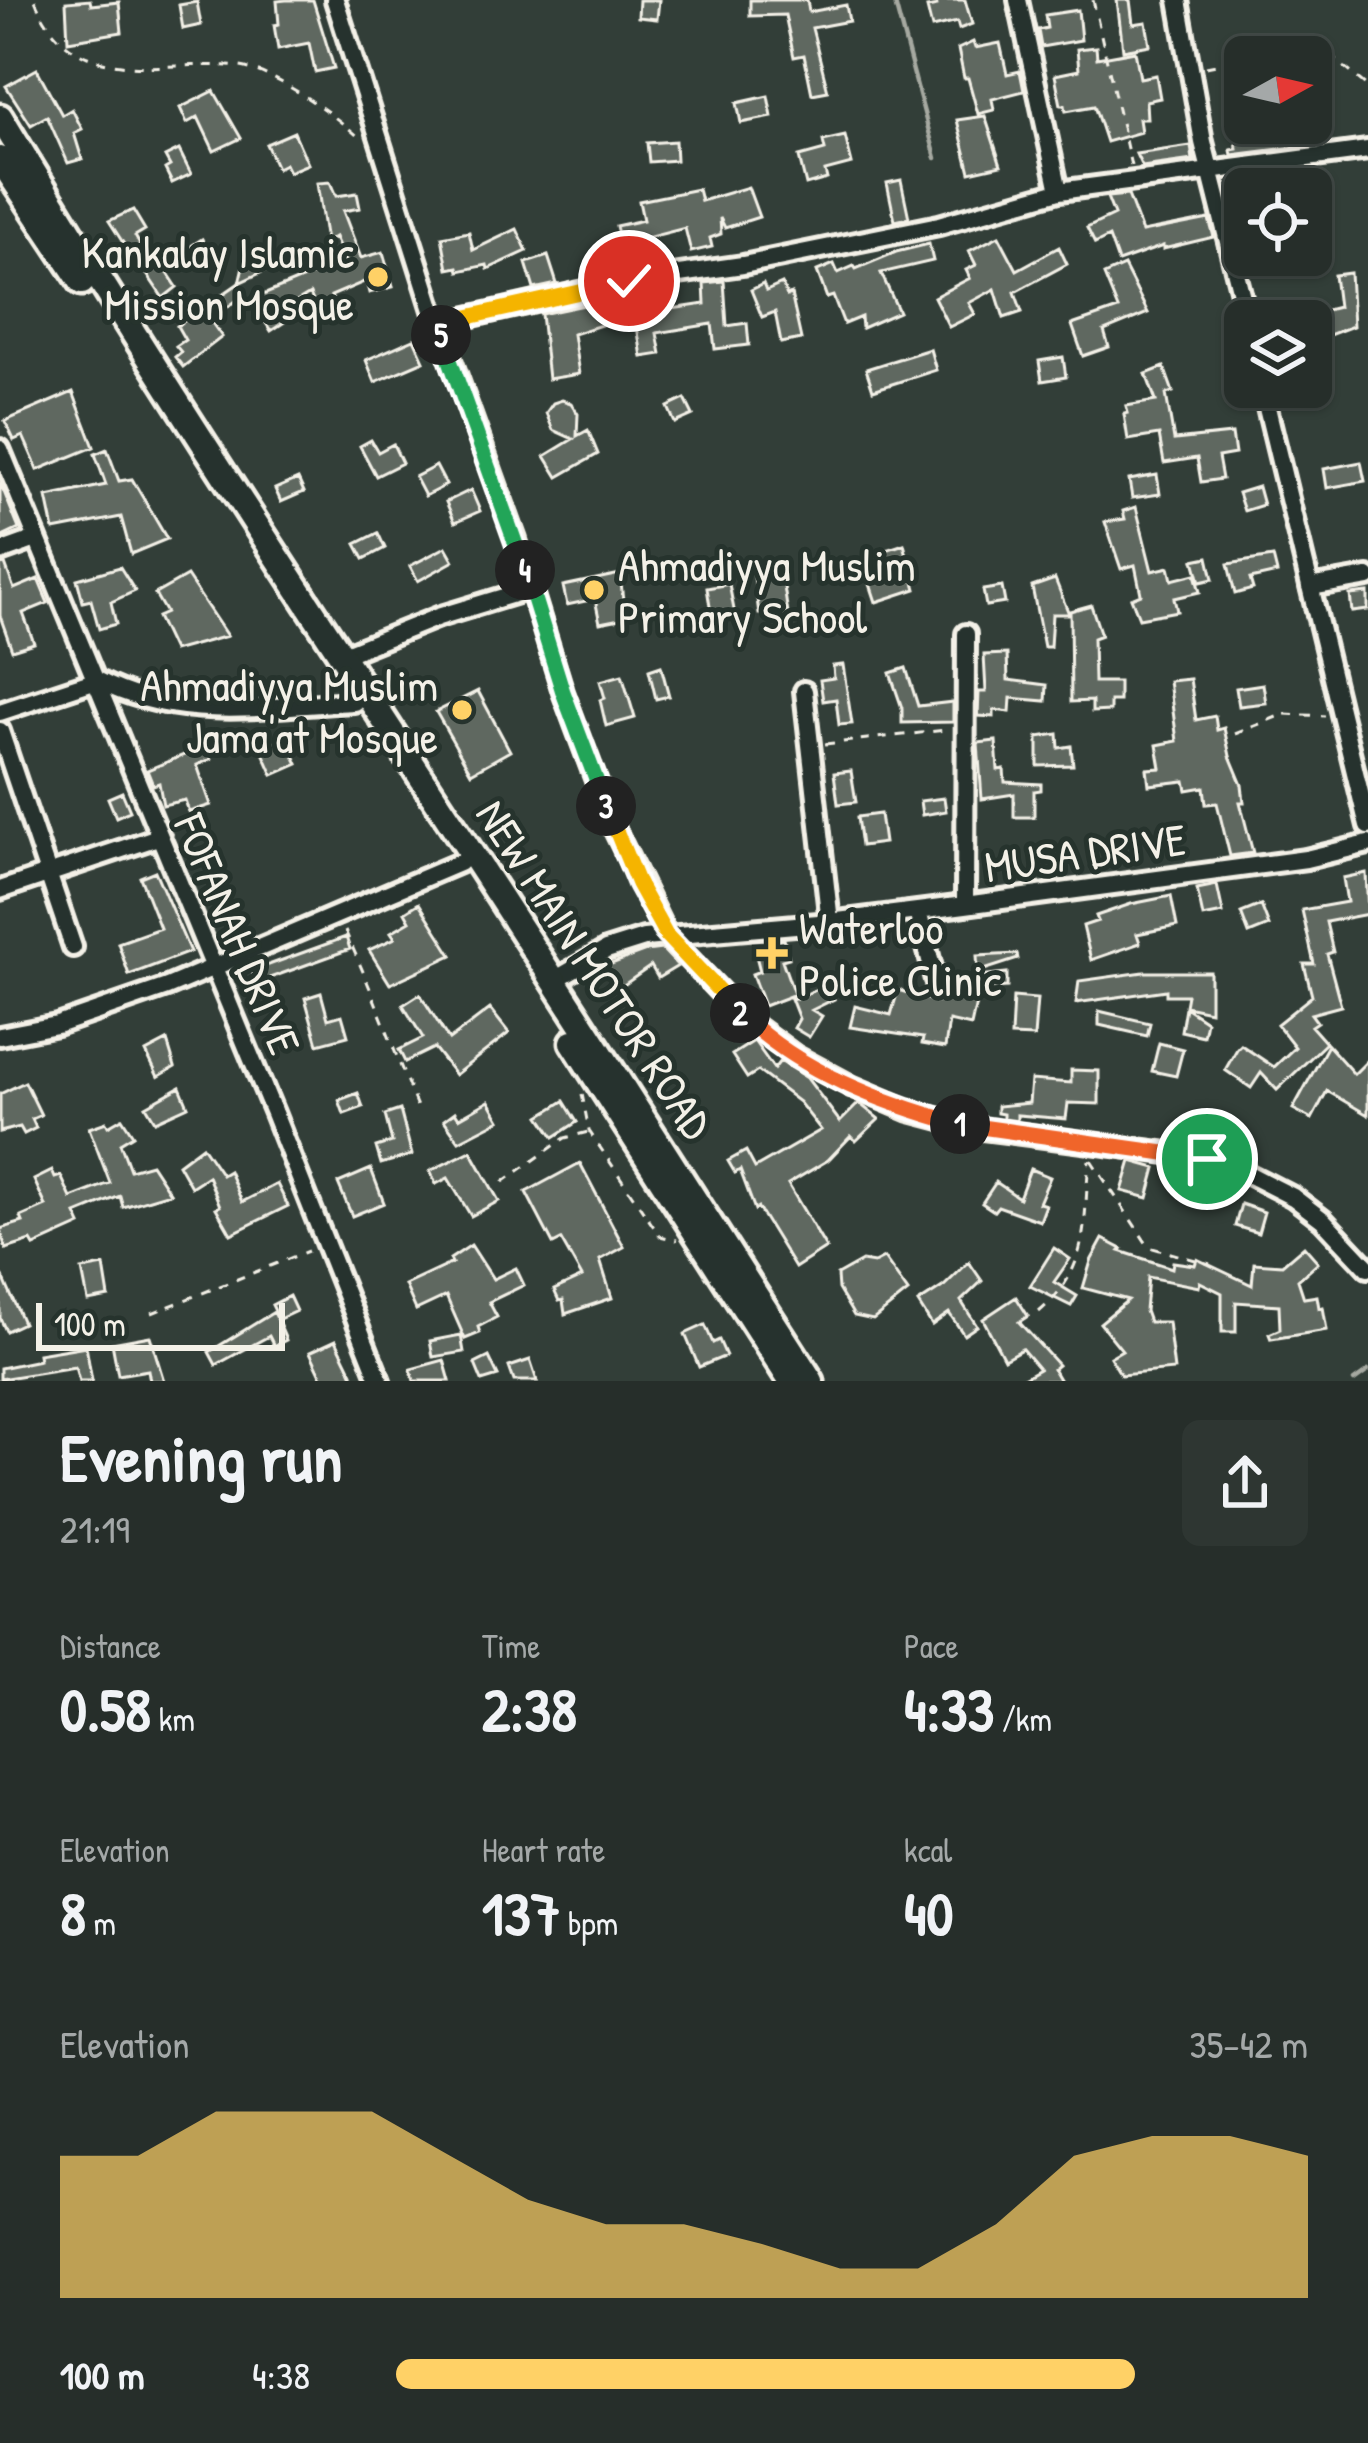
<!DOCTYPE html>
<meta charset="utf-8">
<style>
:root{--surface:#262e2a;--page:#2e3632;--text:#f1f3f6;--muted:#a4a8a8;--line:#424a47;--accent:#ffd166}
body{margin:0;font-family:"Patrick Hand",sans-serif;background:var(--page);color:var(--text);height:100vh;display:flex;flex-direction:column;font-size:45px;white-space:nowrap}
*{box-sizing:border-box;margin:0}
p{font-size:39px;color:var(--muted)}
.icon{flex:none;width:66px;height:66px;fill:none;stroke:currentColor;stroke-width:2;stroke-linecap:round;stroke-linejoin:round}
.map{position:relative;height:1381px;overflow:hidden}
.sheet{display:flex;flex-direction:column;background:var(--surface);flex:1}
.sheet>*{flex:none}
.needle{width:78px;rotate:82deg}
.fabs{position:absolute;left:1224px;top:36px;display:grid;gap:24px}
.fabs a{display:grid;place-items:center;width:108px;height:108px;border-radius:18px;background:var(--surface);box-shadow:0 3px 9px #0004,0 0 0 3px var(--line);font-size:60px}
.scale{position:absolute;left:36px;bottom:30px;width:249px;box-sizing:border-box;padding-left:12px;border:6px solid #f4f1e8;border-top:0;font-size:33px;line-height:42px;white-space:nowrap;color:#f4f1e8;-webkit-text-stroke:9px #26332d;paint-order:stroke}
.pin{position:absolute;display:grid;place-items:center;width:102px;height:102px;color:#fff;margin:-51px;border:6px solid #fff;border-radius:50%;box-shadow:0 3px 12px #0007}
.km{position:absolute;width:60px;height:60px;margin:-30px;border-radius:50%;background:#222;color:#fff;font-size:33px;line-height:60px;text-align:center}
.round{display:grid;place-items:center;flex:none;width:126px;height:126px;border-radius:18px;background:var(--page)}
.overview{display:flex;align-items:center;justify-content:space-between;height:204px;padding:0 60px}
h1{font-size:66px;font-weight:700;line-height:90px}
.figures{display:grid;grid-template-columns:repeat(3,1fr);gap:18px;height:204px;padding:12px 60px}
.figures div{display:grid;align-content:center}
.figures b{font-size:60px;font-weight:700}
.figures small{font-size:33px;font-weight:400}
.figures p{font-size:33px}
.chart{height:336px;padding:24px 60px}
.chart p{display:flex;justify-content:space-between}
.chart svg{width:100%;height:216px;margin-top:12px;fill:var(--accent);opacity:.7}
ul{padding:0 60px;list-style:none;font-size:39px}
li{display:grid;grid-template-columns:192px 144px 1fr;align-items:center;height:90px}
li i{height:30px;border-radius:15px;background:var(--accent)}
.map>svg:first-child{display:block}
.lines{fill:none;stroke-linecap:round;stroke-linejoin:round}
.stream{stroke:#a6a9a1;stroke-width:4.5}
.building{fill:#5f6861;stroke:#f4f1e8;stroke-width:3}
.minor-casing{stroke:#f4f1e8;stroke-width:26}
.highway-casing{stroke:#f4f1e8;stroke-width:33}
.path{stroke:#f4f1e8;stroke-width:3;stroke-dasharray:9 9;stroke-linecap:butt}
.minor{stroke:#26332d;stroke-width:16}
.highway{stroke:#26332d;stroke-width:24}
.split-1-casing{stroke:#fff;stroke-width:24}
.split-2-casing{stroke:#fff;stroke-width:24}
.split-3-casing{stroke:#fff;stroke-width:24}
.split-4-casing{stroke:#fff;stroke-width:24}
.split-5-casing{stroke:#fff;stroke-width:24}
.split-6-casing{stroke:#fff;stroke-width:24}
.split-1{stroke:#f0652b;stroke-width:15}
.split-2{stroke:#f0652b;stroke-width:15}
.split-3{stroke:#f5b400;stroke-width:15}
.split-4{stroke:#22a559;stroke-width:15}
.split-5{stroke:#22a559;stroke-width:15}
.split-6{stroke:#f5b400;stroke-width:15}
.poi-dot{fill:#ffd166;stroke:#26332d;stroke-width:4.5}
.labels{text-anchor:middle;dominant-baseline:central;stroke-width:10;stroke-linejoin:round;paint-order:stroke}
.poi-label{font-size:45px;fill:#f4f1e8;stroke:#26332d;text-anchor:end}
.street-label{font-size:45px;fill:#f4f1e8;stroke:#26332d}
</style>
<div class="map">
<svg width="1368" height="1381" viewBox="0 0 1368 1381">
<rect width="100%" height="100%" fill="#323e38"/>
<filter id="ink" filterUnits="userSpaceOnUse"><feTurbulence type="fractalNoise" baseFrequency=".00833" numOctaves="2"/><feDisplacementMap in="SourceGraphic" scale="24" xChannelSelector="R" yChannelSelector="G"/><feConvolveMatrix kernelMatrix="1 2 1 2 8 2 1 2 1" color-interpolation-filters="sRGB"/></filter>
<g filter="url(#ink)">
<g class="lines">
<path class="stream" d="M894,0L936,158
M1354,1381L1368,1371"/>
</g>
<path class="building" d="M90,0L91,5L119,2L122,32L68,41L66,2Z
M286,0H313L334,68L315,72L309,43L278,49L274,25L279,24L277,1Z
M639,0H659L657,19L638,17Z
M750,0H807L809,12L846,5L849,21L812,28L828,91L812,94L804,55L794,57L785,15L750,16Z
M936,0H965L972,24L959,29L957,22L932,28L927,8L937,6Z
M1117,0H1130L1133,24L1146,22L1150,45L1123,50Z
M197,2L201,25L183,29L179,5Z
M1078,10L1081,40L1041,47L1038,30L1047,28L1045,15Z
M973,42L975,48L1000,43L1007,74L1020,71L1024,91L992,99L994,110L978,114L968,78H964L958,49Z
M1096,47L1097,58L1135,51L1140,78L1156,75L1160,98L1146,101L1147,119H1139L1141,132L1106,142L1094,106L1066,111L1065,105H1061L1055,75L1079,70L1077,49Z
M37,69L62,115L72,109L82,129L74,133L82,159L68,163L47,116L31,125L6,86Z
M214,91L241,138L214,151L198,117L187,123L180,108Z
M768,96L772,117L741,123L737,103Z
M985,116L1001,165L970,172L957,120Z
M294,132L308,164L289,172L285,164L277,168L266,144Z
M1264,135V142L1294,135L1296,147L1232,155L1231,150L1237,149L1236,138Z
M845,136L852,164L825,171L827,179L806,185L799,157L825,150L823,141Z
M675,141L676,160L649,162L647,143Z
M1191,146L1193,160L1142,167L1136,154Z
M179,150L191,174L172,183L165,169L170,166L165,157Z
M901,180L909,218L895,221L887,183Z
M330,182L336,196L357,193L360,208L343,211L361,258L383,252L393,287L369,293L366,281L331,296L335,306L318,313L310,294L280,312L286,321L271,331L251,300L345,261L335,237L326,242L317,183Z
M748,187L759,217L725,228L720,218L721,234L710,238L712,247L691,252L685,228L638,240L645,266L622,269L621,264L625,263L616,226L643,220L639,201L698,189L701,201Z
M1128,195L1142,232L1209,219L1214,237L1163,249V246L1118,262L1109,237L1095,244L1087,228L1114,215L1107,197Z
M133,210L145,230L135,236L140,245L129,252L109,221Z
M517,229L527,251L488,269L487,265L459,271L458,267L448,269L442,237L469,232L473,250Z
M999,236L1017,270L1059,247L1067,264L1015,292L1022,312L1004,318L995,289L969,303L975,314L949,327L934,297L970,278L966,270L976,265L969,251Z
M202,239L214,262L203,268L191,246Z
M929,244L933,261L881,273L899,312L862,328L861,317L844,324L833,296L827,298L817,271L834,264L838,273L854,266L856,269L896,252Z
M156,255L177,287L163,298L140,264Z
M548,256L557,284L534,289L526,263Z
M257,258L281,263L239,283L244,295L210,320L222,337L183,367L175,357L181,352L176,346L185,340L177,326L239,283L243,266Z
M1124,266L1148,313L1104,331L1109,347L1083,356L1072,325L1118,309L1104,275Z
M1350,273L1353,326L1324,337L1318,312L1338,307L1334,275Z
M724,281L727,326L747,323L749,345L715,349L712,324L657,333L661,354L642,357L635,314L573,334L579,374L548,379L541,314L652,291L658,311L705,304L704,283Z
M763,284L766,291L782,284L787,296L791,294L801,339L781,343L775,312L762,317L751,290Z
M1311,328H1317L1329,383L1311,386Z
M414,339L424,361L375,382L366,360Z
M930,349L936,370L873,390L866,369Z
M1063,357L1066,377L1042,381L1039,361Z
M1164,367L1173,392L1166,394L1174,440L1232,434L1235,454L1218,457L1222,479L1201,482L1197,458L1164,463L1159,435L1128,440L1124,414L1128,413L1126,406L1156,401L1146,374Z
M73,392L94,447L38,470L23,436L14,440L5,421Z
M685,399L693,415L675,423L668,407Z
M562,400L571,403L578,414L577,436L588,430L598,454L558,477L545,456L573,439L553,430L546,413L553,403Z
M371,440L378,452L393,444L402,463L376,476L360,446Z
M107,449L119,481L132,479L167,539L131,554L121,517L54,530L47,497L106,485L95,454Z
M1361,462L1365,481L1327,488L1324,469Z
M436,466L446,485L425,496L415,477Z
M1157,475L1160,494L1132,498L1129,480Z
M298,479L304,492L281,502L275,489Z
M0,482L19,529L0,538Z
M1258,487L1263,505L1244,511L1238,493Z
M471,490L480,511L455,522L446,502Z
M1136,507L1152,571L1169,567L1172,580L1195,574L1200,592L1174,598L1177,611L1139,618L1131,598L1141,594L1135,565L1121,569L1105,522L1125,519L1123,511Z
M378,533L385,548L364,559L356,544Z
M904,544L916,589L876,602L870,584L886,579L877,553Z
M446,547L454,561L418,581L410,566Z
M1208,557L1213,579L1200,582L1194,560Z
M1273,557L1277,573L1250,579L1253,589L1235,594L1228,564Z
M5,564L14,589L38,579L48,603L23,613L34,643L12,650L0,616V565Z
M120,567L135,591L111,602L116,624L99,629L91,600L83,602L77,579Z
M782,573L788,614H759L754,576Z
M620,574L625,618L600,623L595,599L567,605L563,586Z
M187,576L227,636L173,651L157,617L166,613L155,594Z
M1055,579L1069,614H1052L1050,647H1044L1032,587Z
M729,584L735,615L712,619L707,588Z
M1002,587L1005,603L986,606L983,590Z
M1368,593V610L1352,612L1350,595Z
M1091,605L1101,635L1093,638L1094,682H1119V701H1110V711L1092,712V701L1071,702L1070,611Z
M1007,654L1008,680L1047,685L1046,701L1011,698L1010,712L994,710V717L978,716L979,692H986L984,655Z
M843,665L852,724L839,725L836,699L823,701L820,680L834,678L833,666Z
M661,666L669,696L656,699L649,670Z
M906,668L918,706L953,702V722L902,723V708L890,673Z
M622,675L635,718L606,726L600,700L605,698L600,681Z
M1190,679L1196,720L1215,716L1217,730L1224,728L1230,756L1242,785L1244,802H1240L1253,853L1230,856L1217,803L1206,804L1204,787L1187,790L1185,781L1149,785L1147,769L1161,768L1157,745L1177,741L1169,681Z
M1263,684L1266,703L1239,706L1236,688Z
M478,691L510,751L471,773L436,712Z
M1058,734L1059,748L1071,746L1073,765L1038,766V737Z
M286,738L298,764L273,775L261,748Z
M996,741L998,770L1004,769L1005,782L1041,784V790L1034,791V817H1014V794L982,799L978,743Z
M206,746L211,759L197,765L211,805L189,812L185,800L163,805L159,783L153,785L147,770Z
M851,771L856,802L838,804L834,773Z
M122,792L130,811L116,817L108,798Z
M944,798L946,811L922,815L920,801Z
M880,814L884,843L861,846L857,817Z
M155,871L190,952L129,975L118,943L160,928L140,877Z
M1366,873L1368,914L1326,922L1333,952L1327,954L1341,1006L1311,1014L1317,1022L1311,1026L1326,1043L1277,1090L1261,1073L1251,1088L1225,1070L1237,1049L1241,1045L1274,1067L1295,1047L1277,1024L1312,996L1304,964H1314L1302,910L1347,902L1343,878Z
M1217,885L1223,913L1203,917L1197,889Z
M1171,896L1177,926L1137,934L1140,943L1091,960L1083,926L1098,921L1096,916L1131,904Z
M419,903L452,955L390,984L369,950L395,938L391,932L410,921L405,912Z
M1261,905L1269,926L1249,934L1241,913Z
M346,937L350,949L256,983L252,971Z
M784,939L789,958L782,960L794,994L790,996L795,999L826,985L834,999L812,1010L822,1016L809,1037L794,1028L799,1019L790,996L764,1006L752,974L760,971L754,948Z
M662,949L678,966L658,978L651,966L618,989L603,967L646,951Z
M1017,954L1018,959L978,972L977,956Z
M1144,972H1210V1011L1185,1006L1187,995H1166V990L1076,1003L1079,981Z
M1007,973V987L979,989L978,976Z
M898,990L937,1002L947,996L976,1003L971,1026L949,1021L945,1048L922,1044L923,1038L850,1027L855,1006L891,1015Z
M321,993L328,1019L342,1015L348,1036L318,1044L305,998Z
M420,994L449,1040L490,1009L509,1033L455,1075L434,1048L405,1062L399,1050L423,1038L403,1005Z
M1013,997L1037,999L1034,1037L1011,1036Z
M1185,1007L1206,1021L1203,1036L1181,1031Z
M1099,1011L1150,1023L1147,1036L1099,1025Z
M167,1041L175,1067L158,1077L146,1052Z
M754,1041L774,1069L780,1061L807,1078L840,1122L859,1103L879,1119L856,1141L851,1136L828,1160L788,1184L826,1248L795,1268L758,1208L755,1210L740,1170L735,1173L728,1161L746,1151L755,1168L821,1130L799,1102L758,1071L747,1078L732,1055Z
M1159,1043L1183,1049L1176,1076L1152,1071Z
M1328,1045L1354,1074L1368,1060V1115L1327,1091L1312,1119L1293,1109Z
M1071,1070L1099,1071V1104L1068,1103L1066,1119L1017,1115V1121L1003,1119V1114L997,1113V1106L1029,1103L1031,1080L1071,1083Z
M25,1082L41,1115L32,1119L36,1128L24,1134L20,1127L0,1132V1094Z
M180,1087L188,1106L155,1121L146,1106Z
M358,1093L363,1107L344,1114L339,1100Z
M489,1101L500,1120L459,1141L444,1120L455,1112L459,1118Z
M564,1101L577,1122L554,1137L540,1116Z
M400,1110L412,1155L381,1164L376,1147L392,1142L385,1115Z
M122,1118L133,1135L120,1143L130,1170L151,1164L170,1193L123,1207L120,1196L76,1214L81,1225L34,1246L31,1241L6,1249L0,1229L23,1222L21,1217L46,1206L34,1180L52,1171L55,1178L61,1176L71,1198L110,1183L89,1128L106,1122L108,1126Z
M202,1146L222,1175L229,1171L242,1202L277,1184L288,1206L231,1234L216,1208L220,1206L208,1176L191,1187L178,1164Z
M471,1151L499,1201L471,1216L448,1178L436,1184L430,1171Z
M1131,1161L1156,1168L1148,1198L1122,1191Z
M580,1163L624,1247L600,1260L612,1298L565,1314L563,1300L559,1301L554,1290L582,1277L561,1240L553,1244L526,1192Z
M371,1169L384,1203L352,1216L338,1183Z
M1030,1169L1050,1177L1039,1203L1046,1205L1040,1221L998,1206L994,1211L982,1203L996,1182L1019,1198Z
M1241,1204L1264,1212L1258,1233L1235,1226Z
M1103,1239L1122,1249L1120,1251L1172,1268L1173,1262L1195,1265L1197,1259L1252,1285L1254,1263L1282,1265L1304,1246L1318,1262L1298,1280L1304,1298L1317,1296L1319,1308L1323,1307L1327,1330L1271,1339L1269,1334L1280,1329L1279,1305L1236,1302V1332H1222V1293L1200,1282L1199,1287L1148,1277L1145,1311L1149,1322H1168L1174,1370L1121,1375L1110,1357L1122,1350L1100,1323L1128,1300L1083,1288L1091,1261Z
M471,1245L493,1279L516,1268L524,1285L489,1302L497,1317L478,1327L480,1333L465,1339L446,1296L416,1310L405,1285L452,1263L450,1259Z
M1054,1248L1070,1259L1054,1282L1077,1296L1071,1306L1030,1286Z
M884,1258L908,1292L873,1320L854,1316L838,1289L837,1275L862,1261L874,1263Z
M969,1262L982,1281L961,1301L977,1326L964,1335L949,1313L932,1325L918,1303L944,1286Z
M104,1266L109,1297L88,1301L82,1270Z
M0,1270L23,1323L6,1331L0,1318Z
M289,1296L296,1311L279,1319L272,1305Z
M1016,1297L1028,1316L1019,1322L1058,1365L1053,1369L1060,1381H1018L1039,1369L1022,1349L1004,1359L983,1319Z
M274,1312L286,1340L274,1346L269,1336L216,1365L209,1352Z
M705,1325L713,1343L719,1340L726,1356L699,1367L685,1334Z
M461,1335L464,1352L433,1357L430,1341Z
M150,1336L164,1381H150L148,1370L118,1375L112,1343Z
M336,1340L356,1381H324L310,1352Z
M86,1346L92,1381H79L75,1367L0,1379V1368L39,1360L38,1354Z
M489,1357L498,1376L482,1381L475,1364Z
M444,1360L450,1381H414L411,1369Z
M530,1360L537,1381H514L509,1367Z"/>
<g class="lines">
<g class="minor-casing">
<path id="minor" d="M335,0L433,310L516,540L563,692L613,826L666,935L749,1022L795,1056L851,1086L910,1111L975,1128L1176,1154L1242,1171L1293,1197L1323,1220L1368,1268
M1018,0L1059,191
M1178,0L1203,142L1248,321
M437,324L629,281L743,265L939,225L1059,191L1368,150
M1262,387L1368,826
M0,449L274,1113L380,1381
M0,552L36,539
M1310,587L1368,577
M341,656L438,617L530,589
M804,691L830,922
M0,712L97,680C179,723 264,706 354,702
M0,731L73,947
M0,890L158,837
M965,905L966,634
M918,911L937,988
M553,981L606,950L644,938L830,922L965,905L1306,859L1368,844
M0,1036L57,1025L167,987L459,863"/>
</g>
<g class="highway-casing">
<path id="highway" d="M0,117C150,366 311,609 471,853C586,1028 697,1205 811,1381
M0,159L82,282
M573,1042L791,1381"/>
</g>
<path class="path" d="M35,0C73,94 163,58 240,67C276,72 333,114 360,138
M1093,0L1131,166
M1258,57L1286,51L1336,60L1368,87
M1206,67L1245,59
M1235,734L1284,714L1325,716
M825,744L946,730
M345,931C373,991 394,1052 420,1114
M582,1094L589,1131L660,1236L677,1240
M1091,1160L1149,1247L1210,1264
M503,1182L565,1138L588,1132
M1039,1312C1091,1268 1083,1223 1089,1160
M152,1313L308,1251"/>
<use href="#minor" class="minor"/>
<use href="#highway" class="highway"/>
</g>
</g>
<g class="lines" filter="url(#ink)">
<g class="split-1-casing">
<path id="split-1" d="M960,1124L1207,1159"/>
</g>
<g class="split-2-casing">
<path id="split-2" d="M740,1013C797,1071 883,1103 960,1124"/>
</g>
<g class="split-3-casing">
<path id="split-3" d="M606,806L638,884L666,935L740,1013"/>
</g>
<g class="split-4-casing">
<path id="split-4" d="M525,570L563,692L606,806"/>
</g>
<g class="split-5-casing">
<path id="split-5" d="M441,335L525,570"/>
</g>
<g class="split-6-casing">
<path id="split-6" d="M441,335L437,324L629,281"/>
</g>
<use href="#split-1" class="split-1"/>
<use href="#split-2" class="split-2"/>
<use href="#split-3" class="split-3"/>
<use href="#split-4" class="split-4"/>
<use href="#split-5" class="split-5"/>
<use href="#split-6" class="split-6"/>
</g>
<g class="poi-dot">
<circle cx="378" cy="277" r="12"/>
<circle cx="594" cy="590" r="12"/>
<circle cx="462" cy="710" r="12"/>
<path d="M766 935h12v12h12v12h-12v12h-12v-12h-12v-12h12z"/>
</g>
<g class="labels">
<g class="poi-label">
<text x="354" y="251">Kankalay Islamic<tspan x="354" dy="52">Mission Mosque</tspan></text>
<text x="618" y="564" text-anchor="start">Ahmadiyya Muslim<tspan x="618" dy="52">Primary School</tspan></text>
<text x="438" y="684">Ahmadiyya Muslim<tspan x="438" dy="52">Jama'at Mosque</tspan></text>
<text x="799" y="927" text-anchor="start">Waterloo<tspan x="799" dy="52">Police Clinic</tspan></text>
</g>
<g class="street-label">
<text transform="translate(1085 852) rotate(-8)">MUSA DRIVE</text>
<text transform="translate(238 934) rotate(67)">FOFANAH DRIVE</text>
<text transform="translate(595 969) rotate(57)">NEW MAIN MOTOR ROAD</text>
</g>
</g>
</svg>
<div class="fabs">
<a><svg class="needle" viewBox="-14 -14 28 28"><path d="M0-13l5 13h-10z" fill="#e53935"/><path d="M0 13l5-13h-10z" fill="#a4a8a8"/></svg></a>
<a><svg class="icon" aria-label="locate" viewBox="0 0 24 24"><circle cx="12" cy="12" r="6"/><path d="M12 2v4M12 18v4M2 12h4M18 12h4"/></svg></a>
<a><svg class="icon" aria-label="layers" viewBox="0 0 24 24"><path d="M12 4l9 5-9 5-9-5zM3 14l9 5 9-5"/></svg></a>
</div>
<div class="scale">100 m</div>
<div class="pin" style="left:1207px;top:1159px;background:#1e9e55"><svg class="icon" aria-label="arrive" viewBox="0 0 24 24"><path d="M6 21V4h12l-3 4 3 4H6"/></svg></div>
<div class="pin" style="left:629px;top:281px;background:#d93025"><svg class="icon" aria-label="check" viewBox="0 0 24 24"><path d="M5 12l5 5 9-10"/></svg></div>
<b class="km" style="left:960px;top:1124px">1</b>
<b class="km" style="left:740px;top:1013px">2</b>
<b class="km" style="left:606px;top:806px">3</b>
<b class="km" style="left:525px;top:570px">4</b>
<b class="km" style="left:441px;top:335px">5</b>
</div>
<section class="sheet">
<div class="overview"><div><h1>Evening run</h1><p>21:19</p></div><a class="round"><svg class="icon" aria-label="share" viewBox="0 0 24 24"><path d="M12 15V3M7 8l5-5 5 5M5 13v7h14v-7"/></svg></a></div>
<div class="figures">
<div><p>Distance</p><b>0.58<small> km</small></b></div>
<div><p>Time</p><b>2:38</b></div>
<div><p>Pace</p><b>4:33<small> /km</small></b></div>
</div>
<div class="figures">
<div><p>Elevation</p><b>8<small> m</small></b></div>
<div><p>Heart rate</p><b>137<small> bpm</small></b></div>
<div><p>kcal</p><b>40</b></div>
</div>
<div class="chart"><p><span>Elevation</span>35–42 m</p>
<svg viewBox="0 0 160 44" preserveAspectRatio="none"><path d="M0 44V15L10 15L20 6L30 6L40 6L50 15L60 24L70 29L80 29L90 33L100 38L110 38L120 29L130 15L140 11L150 11L160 15V44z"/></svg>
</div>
<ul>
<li><b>100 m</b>4:38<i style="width:81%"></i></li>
</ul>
</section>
